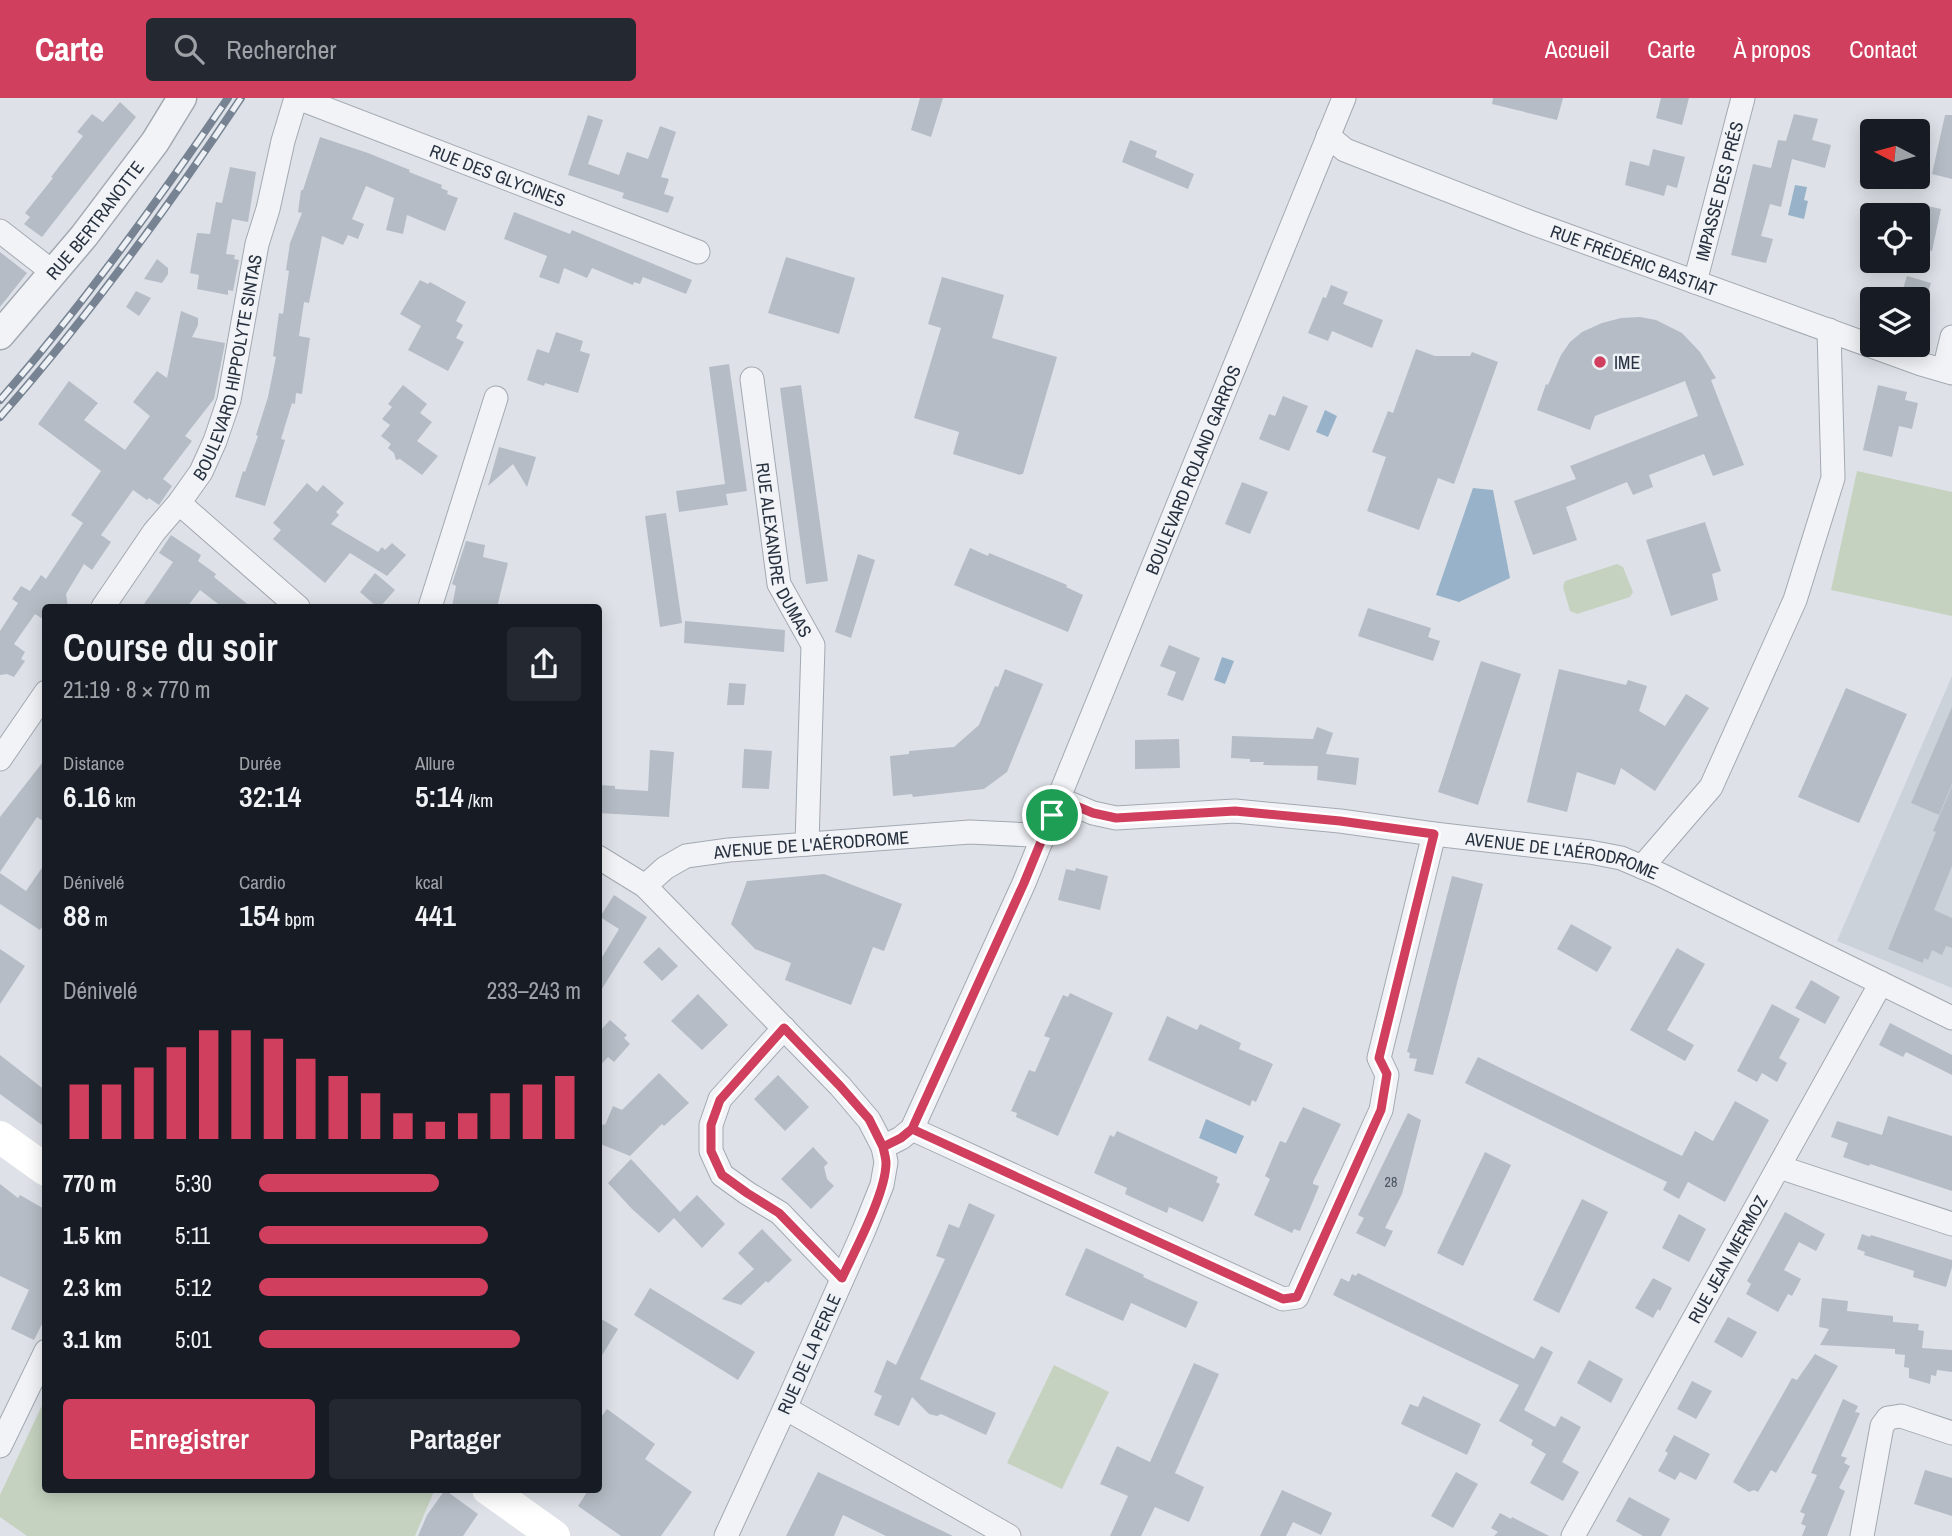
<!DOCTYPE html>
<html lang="fr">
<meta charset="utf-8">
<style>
:root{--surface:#171b24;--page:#242831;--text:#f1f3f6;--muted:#9ea1a6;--accent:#d13f5f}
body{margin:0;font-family:"Archivo Narrow",sans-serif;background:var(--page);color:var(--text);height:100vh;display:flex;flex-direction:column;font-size:26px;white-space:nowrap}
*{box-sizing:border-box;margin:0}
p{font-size:23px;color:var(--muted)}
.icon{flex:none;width:38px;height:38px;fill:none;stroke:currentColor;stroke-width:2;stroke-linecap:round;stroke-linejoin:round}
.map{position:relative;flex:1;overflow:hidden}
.side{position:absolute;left:42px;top:506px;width:560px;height:889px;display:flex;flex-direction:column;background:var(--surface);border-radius:7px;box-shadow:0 4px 18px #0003}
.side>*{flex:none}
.needle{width:46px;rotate:276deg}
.controls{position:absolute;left:1860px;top:21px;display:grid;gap:14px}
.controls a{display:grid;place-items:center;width:70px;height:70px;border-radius:7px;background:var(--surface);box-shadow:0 4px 18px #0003;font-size:35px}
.pin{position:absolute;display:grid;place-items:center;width:60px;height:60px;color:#fff;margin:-30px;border:4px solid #fff;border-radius:50%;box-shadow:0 2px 7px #0007}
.round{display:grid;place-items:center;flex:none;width:74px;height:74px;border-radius:7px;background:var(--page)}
.head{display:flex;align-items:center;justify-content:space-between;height:119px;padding:0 21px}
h1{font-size:38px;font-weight:600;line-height:52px}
.stats{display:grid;grid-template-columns:repeat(3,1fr);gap:10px;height:119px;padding:7px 21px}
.stats div{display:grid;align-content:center}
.stats b{font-size:30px;font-weight:600}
.stats small{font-size:19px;font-weight:400}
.stats p{font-size:19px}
.chart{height:196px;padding:14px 21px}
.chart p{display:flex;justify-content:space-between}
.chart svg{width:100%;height:126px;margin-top:7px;stroke:var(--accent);stroke-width:6}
.action{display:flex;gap:14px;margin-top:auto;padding:14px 21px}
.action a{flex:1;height:80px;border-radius:7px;background:var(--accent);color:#fff;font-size:28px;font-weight:600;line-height:80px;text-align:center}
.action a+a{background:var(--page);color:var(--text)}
ul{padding:0 21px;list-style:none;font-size:23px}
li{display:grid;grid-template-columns:112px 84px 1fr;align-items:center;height:52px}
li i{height:18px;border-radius:9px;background:var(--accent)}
header{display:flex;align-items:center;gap:42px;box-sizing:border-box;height:98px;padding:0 35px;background:var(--accent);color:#fff}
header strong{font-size:33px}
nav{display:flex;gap:38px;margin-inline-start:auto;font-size:24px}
.search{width:490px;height:63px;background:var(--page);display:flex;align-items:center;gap:18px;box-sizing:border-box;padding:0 24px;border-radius:7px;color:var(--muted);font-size:26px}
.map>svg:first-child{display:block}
.built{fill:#ccd2da}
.green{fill:#c5d2bf}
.water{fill:#98b3c9}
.building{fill:#b5bcc5}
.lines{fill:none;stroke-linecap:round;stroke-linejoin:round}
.minor-casing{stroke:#a3a9b2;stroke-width:25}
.tertiary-casing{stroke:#a3a9b2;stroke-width:31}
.minor{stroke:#f1f3f6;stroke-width:23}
.tertiary{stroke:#f1f3f6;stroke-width:28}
.secondary{stroke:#fff;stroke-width:32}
.rail-casing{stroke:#778392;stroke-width:8}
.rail{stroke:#edf1f5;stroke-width:5;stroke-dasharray:16;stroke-linecap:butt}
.route-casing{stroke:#fff;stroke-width:14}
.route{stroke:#d13f5f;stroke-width:9}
.poi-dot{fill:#d13f5f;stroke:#edf1f5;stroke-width:2.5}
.labels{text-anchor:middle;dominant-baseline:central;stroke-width:5;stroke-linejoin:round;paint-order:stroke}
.number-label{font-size:14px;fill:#4a5460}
.street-label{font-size:18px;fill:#27313f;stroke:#edf1f5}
.poi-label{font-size:18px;fill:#27313f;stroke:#edf1f5;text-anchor:start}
</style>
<header>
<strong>Carte</strong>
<div class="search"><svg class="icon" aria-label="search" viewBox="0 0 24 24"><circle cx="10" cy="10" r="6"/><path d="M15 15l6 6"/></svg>Rechercher</div>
<nav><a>Accueil</a><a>Carte</a><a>À propos</a><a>Contact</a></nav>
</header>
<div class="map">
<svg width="1952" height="1438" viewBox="0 0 1952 1438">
<rect width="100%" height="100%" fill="#dee2e8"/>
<path class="built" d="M1952,578V890L1837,843Z"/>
<path class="green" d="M1857,373L1952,394V518L1831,492Z
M1617,466L1623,469L1633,494L1630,499L1577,516L1570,513L1563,489L1565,483Z
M1054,1267L1109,1294L1062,1391L1007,1365Z
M45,1301L46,1391H435L415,1438H27L0,1419V1397Z"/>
<path class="water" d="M1795,87L1807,89L1804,102L1808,103L1804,121L1788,117Z
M1325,312L1337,318L1328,339L1316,334Z
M1473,390L1493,392L1510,480L1459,504L1436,497Z
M1222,559L1234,563L1225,586L1214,582Z
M1206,1021L1244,1038L1236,1056L1199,1040Z"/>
<path class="building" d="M920,0H943L931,39L911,32Z
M1493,0H1563L1557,22L1492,6Z
M1661,0H1689L1682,27L1656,20Z
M120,4L136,19L42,139L24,126L30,119L25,115L53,80L51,79L83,38L77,34L92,16L103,24Z
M1794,16L1818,21L1812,42L1831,47L1825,70L1792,61L1781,109L1770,106L1761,138L1773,141L1766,165L1731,157L1753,66L1771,70L1778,42L1786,43Z
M588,17L603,22L588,66L619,77L627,54L648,61L660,28L676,34L661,79L669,81L664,96L674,99L668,115L622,100L624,95L568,77Z
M1945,17H1952V81L1932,76Z
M320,39L368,55L410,72L409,74L442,87L441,90L448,93L447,96L458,100L445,133L407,117L403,136L386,132L394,100L366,88L352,121L364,126L358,141L348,137L343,147L322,138L309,205L304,204L299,238L310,240L302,296L296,295L295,306L292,305L281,341L285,342L265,408L235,399L243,373L245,374L258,338L256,337L268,299L276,259L273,258L279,215L283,216L289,173L286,172L290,145L302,115L298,114L301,92H303Z
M1130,42L1157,53L1155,59L1194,76L1188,91L1122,64Z
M1653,51L1685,59L1677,90L1667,87L1664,98L1625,87L1630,63L1649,68Z
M230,69L256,74L248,124L232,121L226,156L235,157L234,161L239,162L233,193L228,192V197L197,191L199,177L190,175L197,135L210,136L216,104L222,105Z
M1918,106L1941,111L1932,153L1918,150Z
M514,114L570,136L572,132L692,182L686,196L643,179L640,186L634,184L633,187L592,170L587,180L564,170L559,186L539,179L547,158L504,141Z
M0,154L27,175L0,209Z
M786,159L855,180L839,236L768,215Z
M157,161L168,170V176L162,185L144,181Z
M1907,178L1931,185L1926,201H1900Z
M942,179L1004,197L992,240L1057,259L1023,376H1021L1020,377L953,356L959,334L914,320L941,230L928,226Z
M420,182L428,186L430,184L466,204L456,223L463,227L456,240L464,244L448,273L408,252L421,228L400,216Z
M1331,187L1348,194L1343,206L1383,222L1372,250L1332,233L1328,243L1308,235L1323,199L1326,200Z
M136,193L151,200L139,218L126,209Z
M181,213L198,220V227L192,239L225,245L214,301L185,338L192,343L163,381L172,388L159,407L149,400L147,402L133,392L101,437L111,444L92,472L84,466L66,496L68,509H46V523L35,516L14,546L25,554L21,561L25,563L14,579L7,576L0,577V533L18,505L12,501L21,488L30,493L41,477L46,481L83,425L71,417L101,373L38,326L69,283L98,305L84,322L125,352L150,318L133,304L157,273L167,280Z
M1640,219L1656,222L1682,235L1700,254L1716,280L1711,282L1744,367L1713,378L1704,356L1649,377L1653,389L1633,397L1627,384L1566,409L1577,442L1533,457L1514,403L1576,381L1570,368L1698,318L1685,283L1595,318L1590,332L1537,312L1546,286L1548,287L1561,257L1570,244L1582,234L1602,225L1621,220Z
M556,234L583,243L580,253L590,256L578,295L545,285L544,288L527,282L537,251L549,255Z
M1416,251L1435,258H1470L1472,254L1498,264L1454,386L1438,380L1419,432L1367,413L1386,359L1372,354L1388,313L1393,315Z
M729,266L747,393L726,396L728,407L679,414L676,393L725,386L709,269Z
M403,287L427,306L420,315L432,324L417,343L438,358L422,377L400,361L396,362L394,355L388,350L391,346L381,338L390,327L382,321L392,309L388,306Z
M801,287L828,483L806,486L780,290Z
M1878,287L1907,294L1905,302L1918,305L1912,331L1899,328L1892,359L1863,352Z
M1283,298L1308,308L1289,353L1259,341L1269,316L1275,318Z
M499,349L536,359L527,389L513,366L488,388Z
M1242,384L1268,394L1250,436L1225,426Z
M307,385L317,394L323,387L344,405L336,414L339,417L331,426L378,454L382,449L385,452L392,445L406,457L387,478L350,455L325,485L273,441L281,432L273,425Z
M666,415L682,525L660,529L645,418Z
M1705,424L1721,473L1712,476L1718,502L1671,518L1646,442Z
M171,437L201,457L198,463L216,476L214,479L251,509H222L200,492L187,509H142L173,464L159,455Z
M466,443L485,447L483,459L508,465L497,509H452L456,488L452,486Z
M970,450L988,458L989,455L1036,474L1067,487L1066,489L1083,497L1068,534L954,487Z
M858,456L875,462L851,540L835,534Z
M375,475L395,492L380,509H377L360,494Z
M1368,510L1431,530L1428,539L1440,543L1433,563L1358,538Z
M685,523L785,532L784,554L684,545Z
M1169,547L1200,560L1183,603L1167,597L1176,574L1160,568Z
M1481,563L1521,576L1478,707L1438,694Z
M1005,571L1043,586L1007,674L984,691L913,699L912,696L893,698L890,658L909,656V653L954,649L979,627L995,588L998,589Z
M1559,571L1626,587L1628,582L1647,588L1639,613L1665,628L1686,596L1709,610L1655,693L1621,670L1615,687L1577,674L1567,714L1527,704Z
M729,585L746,586L744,607H727Z
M1846,590L1907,616L1859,725L1798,699Z
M1952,609V686L1939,717L1911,705Z
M1317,629L1333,635L1326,656L1359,660L1356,687L1317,682L1318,668L1263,667L1264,664H1250V661L1231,660L1232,638L1313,641Z
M1179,641L1180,670L1135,671V642Z
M744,651L772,653L769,691L742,690Z
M650,652L674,654L669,719L598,715V687L615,688V691L648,693Z
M46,660V725L37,719L0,774V719Z
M1952,688V768L1934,812L1952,820V850L1946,848L1942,857L1932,852L1928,862L1924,860L1923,865L1888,851L1936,734L1933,733Z
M46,764V823L40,832L0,806V775L26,793Z
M1076,770L1108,778L1100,812L1058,802L1066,771L1075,773Z
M824,776L902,806L884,853L873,849L851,907L785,882L791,865L755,851L731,826L747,783Z
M1452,778L1483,786L1433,977L1414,973L1417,961L1409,960L1410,955L1407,954Z
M614,797L647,819L598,897V866L619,831L600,819Z
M1571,826L1612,849L1597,874L1557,851Z
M659,849L678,868L662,883L643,864Z
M1677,850L1705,866L1667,932L1694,947L1685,963L1630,932Z
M0,851L25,868L0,906Z
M1811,882L1840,899L1825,926L1795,910Z
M1070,895L1113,915L1058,1038L1016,1019L1017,1015L1011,1013L1029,972L1035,974L1050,940L1044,938L1063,897L1068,899Z
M698,896L728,927L702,952L671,923Z
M1772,906L1800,921L1779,960L1787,965L1777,984L1762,975L1757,984L1737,973Z
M1167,918L1197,932L1200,926L1241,945L1239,951L1273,966L1256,1004L1252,1002L1250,1008L1148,962Z
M610,922L627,937L624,940L630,946L614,964L608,959L598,970V935Z
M1890,925L1952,957V977L1906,954L1903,959L1879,947Z
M0,957L46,993V1030L0,996Z
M1478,959L1682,1058L1695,1033L1713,1043L1735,1003L1769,1022L1725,1104L1688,1084L1679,1101L1663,1092L1667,1084L1465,985Z
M659,975L689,1005L664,1028L662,1026L630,1058L598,1045V1036L603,1026L605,1027L613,1008L622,1012Z
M778,977L809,1009L785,1033L754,1001Z
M1303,1009L1341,1026L1313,1084V1086L1319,1088L1313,1103L1300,1133L1294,1131L1292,1135L1254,1117L1270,1081L1265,1078L1280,1043L1286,1045Z
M1408,1015L1421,1022L1402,1096L1385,1130L1393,1133L1385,1149L1356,1135L1364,1120L1358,1117Z
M1888,1018L1952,1038V1093L1870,1066L1869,1068L1843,1059L1848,1045L1831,1039L1837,1023L1882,1037Z
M1117,1033L1218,1079L1216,1084L1220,1086L1203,1124L1169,1109L1167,1115L1149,1107L1125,1096L1127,1090L1094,1075L1110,1037L1114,1039Z
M813,1049L828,1065L824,1069L827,1081L834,1088L811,1111L781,1081Z
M1485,1054L1511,1067L1463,1168L1437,1155Z
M631,1061L680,1114L697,1097L725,1126L702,1150L674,1120L659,1135L632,1111L608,1085Z
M0,1086L18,1100L20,1097L46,1112V1218L34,1242L11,1231L29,1192L0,1178Z
M1582,1101L1608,1114L1559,1215L1533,1202Z
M969,1105L995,1117L920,1281L996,1315L986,1337L941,1316L937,1318L929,1316L912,1299L899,1328L874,1317L882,1298L874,1294L887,1262L896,1267L945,1161L936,1158L949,1126L959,1130Z
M1785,1114L1825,1136L1816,1153L1799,1144L1784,1172L1801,1181L1792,1198L1788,1196L1778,1214L1746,1196L1751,1186L1747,1183Z
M1679,1116L1706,1131L1689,1164L1662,1150Z
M762,1131L792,1162L768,1185L766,1183L741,1207L722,1201L754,1171L738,1155Z
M1862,1136L1870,1139L1871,1137L1952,1162V1169L1946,1189L1913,1179L1914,1173L1864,1157L1865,1154L1857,1151Z
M1086,1150L1144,1177L1143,1179L1198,1204L1186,1230L1131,1205L1123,1223L1065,1197Z
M1358,1175L1534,1261L1541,1248L1553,1254L1524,1312L1555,1329L1561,1318L1581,1329L1562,1364L1579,1374L1563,1403L1530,1385L1546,1356L1531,1347L1533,1342L1499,1323L1519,1287L1333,1197L1341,1180L1349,1184L1352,1176L1356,1178Z
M1653,1180L1672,1190L1660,1213L1658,1211L1653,1220L1635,1210Z
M650,1190L755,1254L738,1282L634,1217Z
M1822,1200L1848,1203L1847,1213L1893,1218V1224L1919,1226L1918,1232L1924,1233L1922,1250L1952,1252V1274L1937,1272L1936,1278L1931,1277L1930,1286L1909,1280V1270L1904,1269L1905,1257L1895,1256V1251L1820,1247L1829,1231L1819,1229Z
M598,1219L618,1231L598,1264Z
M1728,1219L1757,1234L1742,1260L1714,1244Z
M1815,1256L1838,1268L1776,1375L1771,1372L1758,1394L1754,1392L1749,1394L1733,1384L1792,1280L1797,1282Z
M1589,1262L1623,1281L1611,1305L1577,1285Z
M1194,1265L1219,1276L1175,1375L1204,1389L1189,1424L1155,1409L1141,1438H1110L1128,1398L1100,1386L1117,1348L1150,1364Z
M1692,1283L1712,1293L1696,1321L1677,1311Z
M1423,1298L1481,1326L1467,1357L1401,1326L1410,1306L1418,1309Z
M1843,1301L1858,1308L1855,1314L1860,1315L1841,1358L1847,1360L1844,1365L1850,1368L1839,1390L1845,1393L1827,1438H1802L1806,1428L1801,1426L1805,1416L1800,1414L1817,1377L1811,1375Z
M607,1311L655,1346L645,1361L692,1394L661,1438H621L578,1408L589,1391H598V1323Z
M1674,1337L1710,1356L1696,1382L1680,1374L1675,1382L1658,1373L1668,1355L1665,1353Z
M1925,1372L1952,1380V1418L1914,1406Z
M818,1374L884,1405L953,1438H886L843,1417L834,1438H786Z
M1456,1374L1478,1386L1453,1430L1431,1418Z
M445,1392L478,1416L463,1438H418L427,1417Z
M1282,1392L1332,1415L1321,1437L1293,1424L1286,1438H1260Z
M1629,1399L1670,1421L1661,1438H1643L1616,1423Z
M1500,1415L1511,1421L1512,1419L1549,1438H1494L1498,1434L1491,1430Z"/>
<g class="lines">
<g class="minor-casing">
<g id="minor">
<path id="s1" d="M298,0L698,154"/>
<path id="s2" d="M1328,38L1345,52L1527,123L1921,266L1952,275"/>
<path d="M0,133L54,175"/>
<path id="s3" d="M1695,184L1743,0"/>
<path d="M1944,272L1952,239"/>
<path id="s4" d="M752,281L779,486L813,547L807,746"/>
<path d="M179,405L298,509"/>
<path id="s5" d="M103,509L154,434L179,405L201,374L215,343L229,302L257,146L268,111L283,43L296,0"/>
<path d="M430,509L496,300"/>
<path d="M0,661L46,594"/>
<path id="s6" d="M1059,699L1069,705L1093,715L1116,720L1235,713L1340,723L1434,736L1590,754L1621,760L1661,777L1952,920"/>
<path d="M598,759L645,788L840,988L869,1022L883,1049L886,1064L882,1087L864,1132L785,1310L726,1438"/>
<path d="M1642,769L1711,689L1795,502L1833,380L1829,232"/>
<path id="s7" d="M645,788L665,770L686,758L729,752L970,734L1031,737L1041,743"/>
<path d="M784,930L720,1001L711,1027V1053L722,1077L747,1095L780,1115L842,1180"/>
<path d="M912,1031L1283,1201L1297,1199L1381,1012L1387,977L1379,960L1434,736"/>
<path id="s8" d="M883,1049L901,1040L912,1031L1024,785L1344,0"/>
<path d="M1779,1069L1952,1126"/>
<path d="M785,1310L1009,1438"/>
<path d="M0,1348L46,1253"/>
<path id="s9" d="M1573,1438L1881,885"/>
<path d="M1862,1438L1882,1328L1888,1320L1901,1318L1952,1335"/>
</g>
</g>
<g class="tertiary-casing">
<g id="tertiary">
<path id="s10" d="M0,237L84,138L155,44L182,0"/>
</g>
</g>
<use href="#minor" class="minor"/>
<use href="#tertiary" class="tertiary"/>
<path class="secondary" d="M0,1039L46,1072
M488,1391L554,1438"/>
<g class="rail-casing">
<path id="rail" d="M0,302C83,207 157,104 228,0
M0,319C88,219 167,111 241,0"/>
</g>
<use href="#rail" class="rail"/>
</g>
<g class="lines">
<g class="route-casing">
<path id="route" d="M1052,717L1024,785L912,1031L901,1040L883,1049C884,1054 886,1060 886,1065C886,1095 855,1152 842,1180L779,1115L747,1095L722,1077L711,1053V1027L720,1002L784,930L840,988L869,1021L883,1049L901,1040L912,1031L1283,1201L1297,1199L1381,1012L1387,976L1379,960L1434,736L1340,723L1235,713L1116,720L1093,715L1069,705L1059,699L1052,717"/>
</g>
<use href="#route" class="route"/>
</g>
<circle class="poi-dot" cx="1600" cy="264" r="7"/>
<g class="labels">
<g class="number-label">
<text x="1391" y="1084">28</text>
</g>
<g class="street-label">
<text stroke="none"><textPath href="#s1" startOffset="214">RUE DES GLYCINES</textPath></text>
<text stroke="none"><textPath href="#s3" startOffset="94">IMPASSE DES PRÉS</textPath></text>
<text stroke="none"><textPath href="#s10" startOffset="149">RUE BERTRANOTTE</textPath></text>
<text stroke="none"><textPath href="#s2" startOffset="331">RUE FRÉDÉRIC BASTIAT</textPath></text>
<text stroke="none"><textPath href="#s5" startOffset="276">BOULEVARD HIPPOLYTE SINTAS</textPath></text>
<text stroke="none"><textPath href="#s8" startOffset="751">BOULEVARD ROLAND GARROS</textPath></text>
<text stroke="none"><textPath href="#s4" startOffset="175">RUE ALEXANDRE DUMAS</textPath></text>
<text stroke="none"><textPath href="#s7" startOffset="177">AVENUE DE L'AÉRODROME</textPath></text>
<text stroke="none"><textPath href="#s6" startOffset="511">AVENUE DE L'AÉRODROME</textPath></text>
<text stroke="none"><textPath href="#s9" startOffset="317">RUE JEAN MERMOZ</textPath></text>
<text transform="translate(809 1256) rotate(-66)">RUE DE LA PERLE</text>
</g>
<g class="poi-label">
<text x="1614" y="264">IME</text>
</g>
</g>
</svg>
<div class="controls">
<a><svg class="needle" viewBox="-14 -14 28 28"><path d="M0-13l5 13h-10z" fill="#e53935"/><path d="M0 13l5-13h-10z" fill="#9ea1a6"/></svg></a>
<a><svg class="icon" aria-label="locate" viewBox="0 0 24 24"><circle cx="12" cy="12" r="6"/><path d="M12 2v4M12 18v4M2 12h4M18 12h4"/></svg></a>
<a><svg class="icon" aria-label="layers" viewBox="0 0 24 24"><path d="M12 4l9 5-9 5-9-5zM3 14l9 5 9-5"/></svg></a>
</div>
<div class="pin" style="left:1052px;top:717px;background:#1e9e55"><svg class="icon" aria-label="arrive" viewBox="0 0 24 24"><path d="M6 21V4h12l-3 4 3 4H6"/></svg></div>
<section class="side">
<div class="head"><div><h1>Course du soir</h1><p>21:19 · 8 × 770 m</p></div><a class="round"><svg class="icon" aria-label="share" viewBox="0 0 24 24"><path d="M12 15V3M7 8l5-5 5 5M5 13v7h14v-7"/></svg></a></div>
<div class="stats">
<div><p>Distance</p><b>6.16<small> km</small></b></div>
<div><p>Durée</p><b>32:14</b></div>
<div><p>Allure</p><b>5:14<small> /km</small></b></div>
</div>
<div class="stats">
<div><p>Dénivelé</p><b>88<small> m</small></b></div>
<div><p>Cardio</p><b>154<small> bpm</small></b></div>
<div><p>kcal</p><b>441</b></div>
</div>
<div class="chart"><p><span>Dénivelé</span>233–243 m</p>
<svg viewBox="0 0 160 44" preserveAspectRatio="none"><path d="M5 44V25M15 44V25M25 44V19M35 44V12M45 44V6M55 44V6M65 44V9M75 44V16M85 44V22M95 44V28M105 44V35M115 44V38M125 44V35M135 44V28M145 44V25M155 44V22"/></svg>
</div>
<ul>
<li><b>770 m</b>5:30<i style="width:56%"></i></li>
<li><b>1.5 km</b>5:11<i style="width:71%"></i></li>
<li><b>2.3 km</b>5:12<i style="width:71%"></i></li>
<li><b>3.1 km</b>5:01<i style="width:81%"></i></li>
</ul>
<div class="action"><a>Enregistrer</a><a>Partager</a></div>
</section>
</div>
